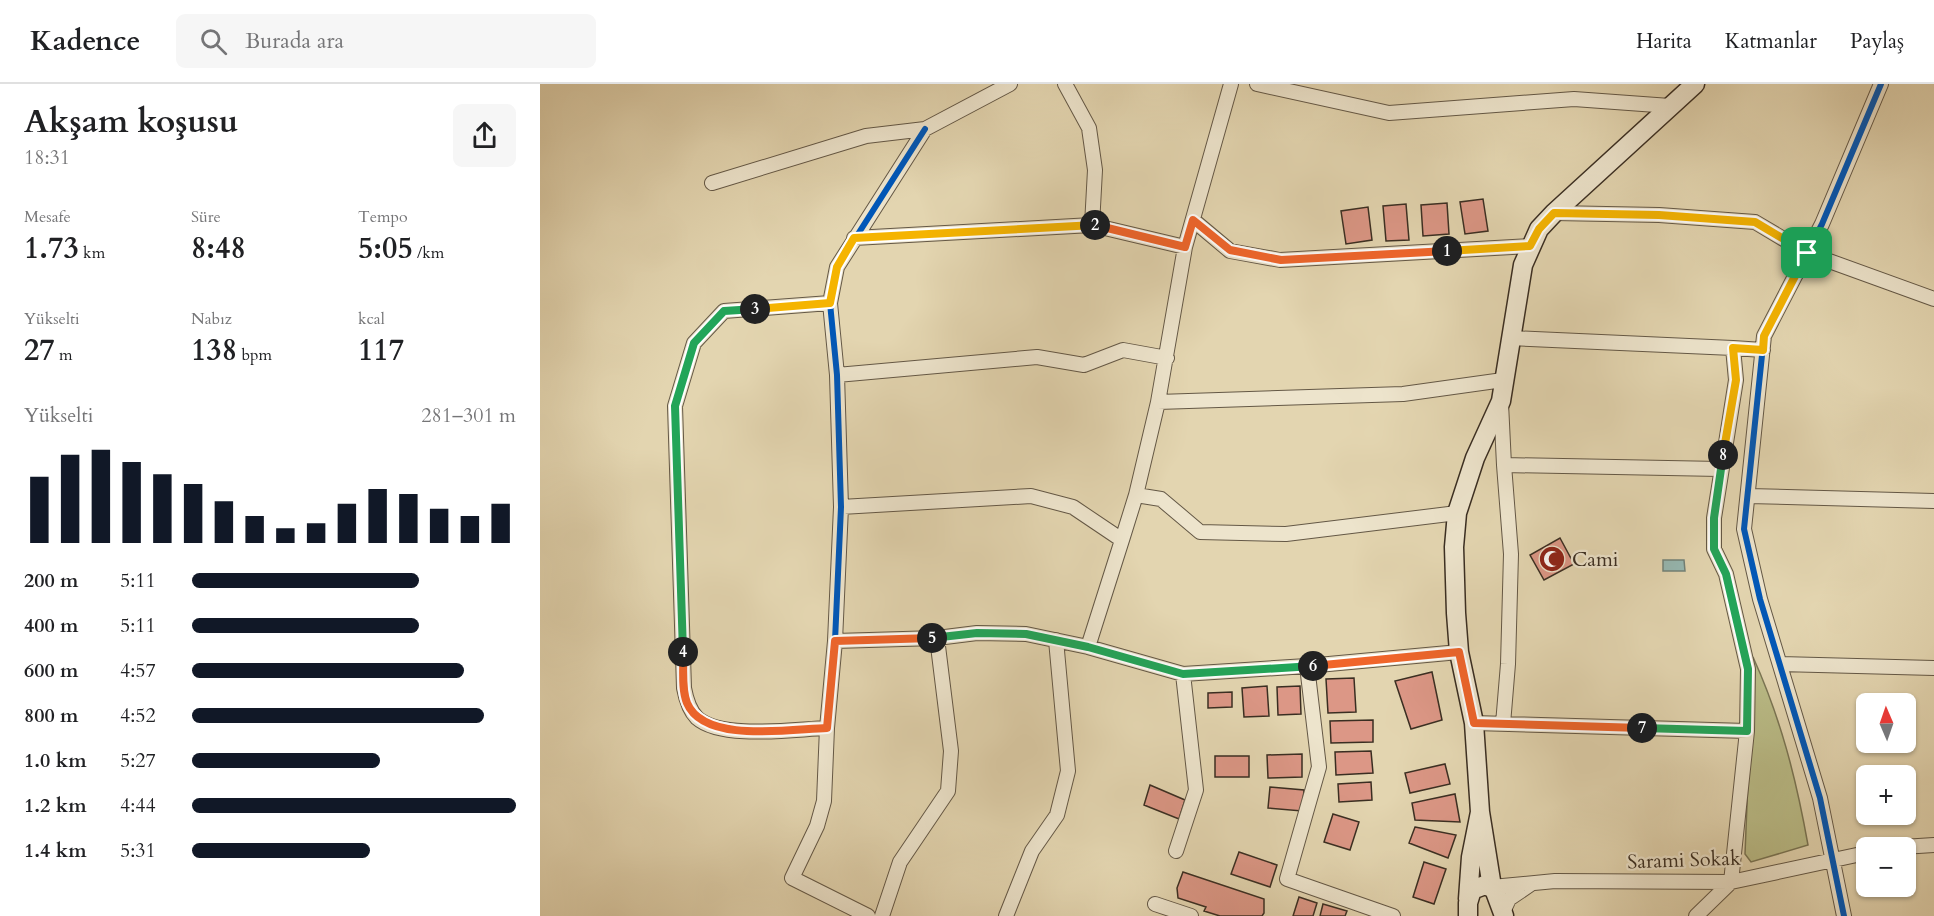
<!DOCTYPE html>
<html lang="tr">
<meta charset="utf-8">
<style>
:root{--surface:#fff;--page:#f6f6f6;--text:#202124;--muted:#757577;--line:#e0e0e0;--accent:#111827}
body{margin:0;font-family:Cardo,serif;background:var(--page);color:var(--text);height:100vh;display:flex;flex-direction:column;font-size:22px;white-space:nowrap}
*{box-sizing:border-box;margin:0}
p{font-size:20px;color:var(--muted)}
.icon{flex:none;width:33px;height:33px;fill:none;stroke:currentColor;stroke-width:2;stroke-linecap:round;stroke-linejoin:round}
.map{position:relative;flex:1;overflow:hidden}
.details{display:flex;flex-direction:column;background:var(--surface);width:540px}
.details>*{flex:none}
.needle{width:39px;rotate:358deg}
.controls{position:absolute;left:1316px;top:609px;display:grid;gap:12px}
.controls a{display:grid;place-items:center;width:60px;height:60px;border-radius:9px;background:var(--surface);box-shadow:0 2px 4px #0004;font-size:30px}
.pin{position:absolute;display:grid;place-items:center;width:51px;height:51px;color:#fff;margin:-26px;border-radius:12px;box-shadow:0 3px 9px #0006}
.km{position:absolute;width:30px;height:30px;margin:-15px;border-radius:50%;background:#222;color:#fff;font-size:16px;line-height:30px;text-align:center}
.round{display:grid;place-items:center;flex:none;width:63px;height:63px;border-radius:9px;background:var(--page)}
.overview{display:flex;align-items:center;justify-content:space-between;height:102px;padding:0 24px}
h1{font-size:33px;font-weight:700;line-height:45px}
.stats{display:grid;grid-template-columns:repeat(3,1fr);gap:9px;height:102px;padding:6px 24px}
.stats div{display:grid;align-content:center}
.stats b{font-size:30px;font-weight:700}
.stats small{font-size:16px;font-weight:400}
.stats p{font-size:16px}
.chart{height:168px;padding:12px 24px}
.chart p{display:flex;justify-content:space-between}
.chart svg{width:100%;height:108px;margin-top:6px;stroke:var(--accent);stroke-width:6}
ul{padding:0 24px;list-style:none;font-size:20px}
li{display:grid;grid-template-columns:96px 72px 1fr;align-items:center;height:45px}
li i{height:15px;border-radius:8px;background:var(--accent)}
header{display:flex;align-items:center;gap:36px;box-sizing:border-box;height:84px;padding:0 30px;background:var(--surface);border-bottom:2px solid var(--line)}
header strong{font-size:28px}
nav{display:flex;gap:33px;margin-inline-start:auto;font-size:21px}
.search{width:420px;height:54px;background:var(--page);display:flex;align-items:center;gap:15px;box-sizing:border-box;padding:0 21px;border-radius:9px;color:var(--muted);font-size:22px}
main{display:flex;flex:1;min-height:0}
.map>svg:first-child{display:block}
.green{fill:#babc87;stroke:#7a7554;stroke-width:1.5}
.water{fill:#96b8b2;stroke:#718178;stroke-width:1.5}
.building{fill:#dc9786;stroke:#3a2e22;stroke-width:1.5}
.lines{fill:none;stroke-linecap:round;stroke-linejoin:round}
.street-casing{stroke:#645846;stroke-width:16}
.secondary-casing{stroke:#3a2e22;stroke-width:21}
.street{stroke:#ede4cc;stroke-width:14}
.secondary{stroke:#ede4cc;stroke-width:18}
.cycleway-casing{stroke:#ede4cc;stroke-width:10}
.cycleway{stroke:#0057b8;stroke-width:6}
.split-1-casing{stroke:#fff;stroke-width:12}
.split-2-casing{stroke:#fff;stroke-width:12}
.split-3-casing{stroke:#fff;stroke-width:12}
.split-4-casing{stroke:#fff;stroke-width:12}
.split-5-casing{stroke:#fff;stroke-width:12}
.split-6-casing{stroke:#fff;stroke-width:12}
.split-7-casing{stroke:#fff;stroke-width:12}
.split-8-casing{stroke:#fff;stroke-width:12}
.split-9-casing{stroke:#fff;stroke-width:12}
.split-1{stroke:#f5b400;stroke-width:8}
.split-2{stroke:#f0652b;stroke-width:8}
.split-3{stroke:#f5b400;stroke-width:8}
.split-4{stroke:#22a559;stroke-width:8}
.split-5{stroke:#f0652b;stroke-width:8}
.split-6{stroke:#22a559;stroke-width:8}
.split-7{stroke:#f0652b;stroke-width:8}
.split-8{stroke:#22a559;stroke-width:8}
.split-9{stroke:#f5b400;stroke-width:8}
.labels{text-anchor:middle;dominant-baseline:central;stroke-width:4.5;stroke-linejoin:round;paint-order:stroke}
.poi-label{font-size:20px;fill:#3a2e22;stroke:#ede4cc;text-anchor:start}
.street-label{font-size:20px;fill:#3a2e22;stroke:#ede4cc}
</style>
<header>
<strong>Kadence</strong>
<div class="search"><svg class="icon" aria-label="search" viewBox="0 0 24 24"><circle cx="10" cy="10" r="6"/><path d="M15 15l6 6"/></svg>Burada ara</div>
<nav><a>Harita</a><a>Katmanlar</a><a>Paylaş</a></nav>
</header>
<main>
<section class="details">
<div class="overview"><div><h1>Akşam koşusu</h1><p>18:31</p></div><a class="round"><svg class="icon" aria-label="share" viewBox="0 0 24 24"><path d="M12 15V3M7 8l5-5 5 5M5 13v7h14v-7"/></svg></a></div>
<div class="stats">
<div><p>Mesafe</p><b>1.73<small> km</small></b></div>
<div><p>Süre</p><b>8:48</b></div>
<div><p>Tempo</p><b>5:05<small> /km</small></b></div>
</div>
<div class="stats">
<div><p>Yükselti</p><b>27<small> m</small></b></div>
<div><p>Nabız</p><b>138<small> bpm</small></b></div>
<div><p>kcal</p><b>117</b></div>
</div>
<div class="chart"><p><span>Yükselti</span>281–301 m</p>
<svg viewBox="0 0 160 44" preserveAspectRatio="none"><path d="M5 44V17M15 44V8M25 44V6M35 44V11M45 44V16M55 44V20M65 44V27M75 44V33M85 44V38M95 44V36M105 44V28M115 44V22M125 44V24M135 44V30M145 44V33M155 44V28"/></svg>
</div>
<ul>
<li><b>200 m</b>5:11<i style="width:70%"></i></li>
<li><b>400 m</b>5:11<i style="width:70%"></i></li>
<li><b>600 m</b>4:57<i style="width:84%"></i></li>
<li><b>800 m</b>4:52<i style="width:90%"></i></li>
<li><b>1.0 km</b>5:27<i style="width:58%"></i></li>
<li><b>1.2 km</b>4:44<i style="width:100%"></i></li>
<li><b>1.4 km</b>5:31<i style="width:55%"></i></li>
</ul>
</section>
<div class="map">
<svg width="1394" height="832" viewBox="0 0 1394 832">
<rect width="100%" height="100%" fill="#e3d5b0"/>
<filter id="stains"><feTurbulence type="fractalNoise" baseFrequency=".00333" numOctaves="4"/><feColorMatrix values="0 0 0 0 .2 0 0 0 0 .09 0 0 0 0 .02 0 0 0 .5 -.17"/></filter>
<radialGradient id="worn" r=".72"><stop offset=".6" stop-color="#630" stop-opacity="0"/><stop offset="1" stop-color="#630" stop-opacity=".3"/></radialGradient>
<path class="green" d="M1213,573C1241,635 1256,694 1268,761L1211,778L1205,770Z"/>
<path class="water" d="M1123,476H1144L1145,487H1123Z"/>
<path class="building" d="M943,115L948,147L925,150L920,118Z
M907,119L909,150L883,152L881,121Z
M866,120L869,156L846,157L843,122Z
M828,123L832,156L806,160L801,127Z
M1020,454L1034,480L1004,496L990,471Z
M892,588L902,636L871,645L855,597Z
M814,594L816,628L788,629L786,595Z
M727,602L729,632L704,633L702,604Z
M760,602L761,630L738,631L737,603Z
M692,608V623L668,624V609Z
M833,636V658L791,659L790,637Z
M831,667L833,689L796,691L795,668Z
M762,670V693L728,694L727,671Z
M675,672H709V693H675Z
M905,680L910,700L870,709L865,689Z
M831,698L832,716L799,718L798,700Z
M610,701L645,716L639,735L604,721Z
M730,703L764,706L762,727L728,724Z
M915,710L920,738L875,736L872,719Z
M793,730L819,738L810,766L784,758Z
M875,743L916,751L908,774L869,759Z
M699,768L737,781L730,803L691,790Z
M884,778L906,785L894,820L873,813Z
M643,788L724,815V829L722,832H680L664,827L666,823L638,814L637,804Z
M759,813L777,819L773,832H753Z
M783,820L807,827L805,832H780Z"/>
<g class="lines">
<g class="street-casing">
<path id="street" d="M525,0L549,44L555,86L552,141
M717,0L849,29L1034,15L1130,22
M385,45L297,183L290,219L297,291L301,423L295,557L397,554L437,549L486,550L548,563L643,590L767,582
M172,99L326,52L385,45L470,0
M1014,129L1119,131L1215,138L1267,169L1394,215
M653,136L690,167L740,176L990,162
M314,154L552,141L645,163L618,318
M645,163L691,0
M970,254L1193,264L1196,296L1174,434V465L1186,490L1208,585L1207,647
M1193,264L1223,266
M297,291L497,273L544,281L583,266L627,274
M961,319L964,381L1180,385
M596,411L618,318L863,310L963,296
M1208,412L1394,417
M301,423L491,412L533,423L582,456L548,563
M582,456L596,411L621,415L660,448L746,450L917,429
M295,557L287,644L284,717L277,742L252,794L328,832
M1240,580L1394,584
M934,639L1207,647L1191,798L1156,832
M963,640L968,580L971,470L964,381
M287,644C254,645 182,656 157,634C149,626 146,615 144,604L135,322L154,259L184,227L290,219
M1347,764L1394,761
M636,767L656,706L643,590
M952,803L1015,797L1191,798L1326,769
M615,820L651,832
M963,828L969,815L991,800
M342,832L360,778L408,707L411,667L397,554
M466,832L492,767L517,731L528,687L516,556
M853,832L747,795L779,683L767,582L919,568
M1304,832L1280,714L1220,515L1204,445L1224,252L1282,140L1341,0"/>
</g>
<g class="secondary-casing">
<path id="secondary" d="M940,728L934,639L919,568L916,529L914,463L917,429L935,374L961,317L983,181L999,145L1014,129L1155,0
M928,815L931,773L940,728L952,803
M928,832V819L932,806L945,801L954,805L964,832"/>
</g>
<use href="#street" class="street"/>
<use href="#secondary" class="secondary"/>
<g class="cycleway-casing">
<path id="cycleway" d="M385,45L297,183L290,219L297,291L301,423L295,557L397,554L437,549L486,550L548,563L643,590L767,582
M1304,832L1280,714L1220,515L1204,445L1224,252L1282,140L1341,0"/>
</g>
<use href="#cycleway" class="cycleway"/>
</g>
<g class="lines">
<g class="split-1-casing">
<path id="split-1" d="M907,167L990,162L999,145L1014,129L1119,131L1215,138L1267,169"/>
</g>
<g class="split-2-casing">
<path id="split-2" d="M555,141L645,163L653,136L690,166L741,176L907,167"/>
</g>
<g class="split-3-casing">
<path id="split-3" d="M215,225L290,219L297,183L314,154L555,141"/>
</g>
<g class="split-4-casing">
<path id="split-4" d="M143,568L135,322L154,259L184,227L215,225"/>
</g>
<g class="split-5-casing">
<path id="split-5" d="M143,568C144,584 141,604 147,619C164,660 251,645 287,644L295,557L392,554"/>
</g>
<g class="split-6-casing">
<path id="split-6" d="M392,554L437,549L486,550L548,563L643,590L773,582"/>
</g>
<g class="split-7-casing">
<path id="split-7" d="M773,582L919,568L934,639L1102,644"/>
</g>
<g class="split-8-casing">
<path id="split-8" d="M1102,644L1207,647L1208,585L1186,490L1174,465V434L1183,371"/>
</g>
<g class="split-9-casing">
<path id="split-9" d="M1183,371L1196,296L1193,264L1223,266L1224,252L1267,169"/>
</g>
<use href="#split-1" class="split-1"/>
<use href="#split-2" class="split-2"/>
<use href="#split-3" class="split-3"/>
<use href="#split-4" class="split-4"/>
<use href="#split-5" class="split-5"/>
<use href="#split-6" class="split-6"/>
<use href="#split-7" class="split-7"/>
<use href="#split-8" class="split-8"/>
<use href="#split-9" class="split-9"/>
</g>
<defs>
<g id="mosque-disc" transform="scale(1.35)"><circle r="9.5" fill="#8f2418" stroke="#ede4cc"/><path d="M3.5-4.9A6 6 0 1 0 3.5 4.9A5 5 0 1 1 3.5-4.9Z" fill="#fff"/></g>
</defs>
<g fill-rule="evenodd">
<use href="#mosque-disc" x="1012" y="475"/>
</g>
<g class="labels">
<g class="poi-label">
<text x="1032" y="475">Cami</text>
</g>
<g class="street-label">
<text transform="translate(1144 776) rotate(-2)">Sarami Sokak</text>
</g>
</g>
<rect width="100%" height="100%" filter="url(#stains)"/>
<rect width="100%" height="100%" fill="url(#worn)"/>
</svg>
<div class="controls">
<a><svg class="needle" viewBox="-14 -14 28 28"><path d="M0-13l5 13h-10z" fill="#e53935"/><path d="M0 13l5-13h-10z" fill="#757577"/></svg></a>
<a>+</a>
<a>−</a>
</div>
<div class="pin" style="left:1267px;top:169px;background:#1e9e55"><svg class="icon" aria-label="arrive" viewBox="0 0 24 24"><path d="M6 21V4h12l-3 4 3 4H6"/></svg></div>
<b class="km" style="left:907px;top:167px">1</b>
<b class="km" style="left:555px;top:141px">2</b>
<b class="km" style="left:215px;top:225px">3</b>
<b class="km" style="left:143px;top:568px">4</b>
<b class="km" style="left:392px;top:554px">5</b>
<b class="km" style="left:773px;top:582px">6</b>
<b class="km" style="left:1102px;top:644px">7</b>
<b class="km" style="left:1183px;top:371px">8</b>
</div>
</main>
